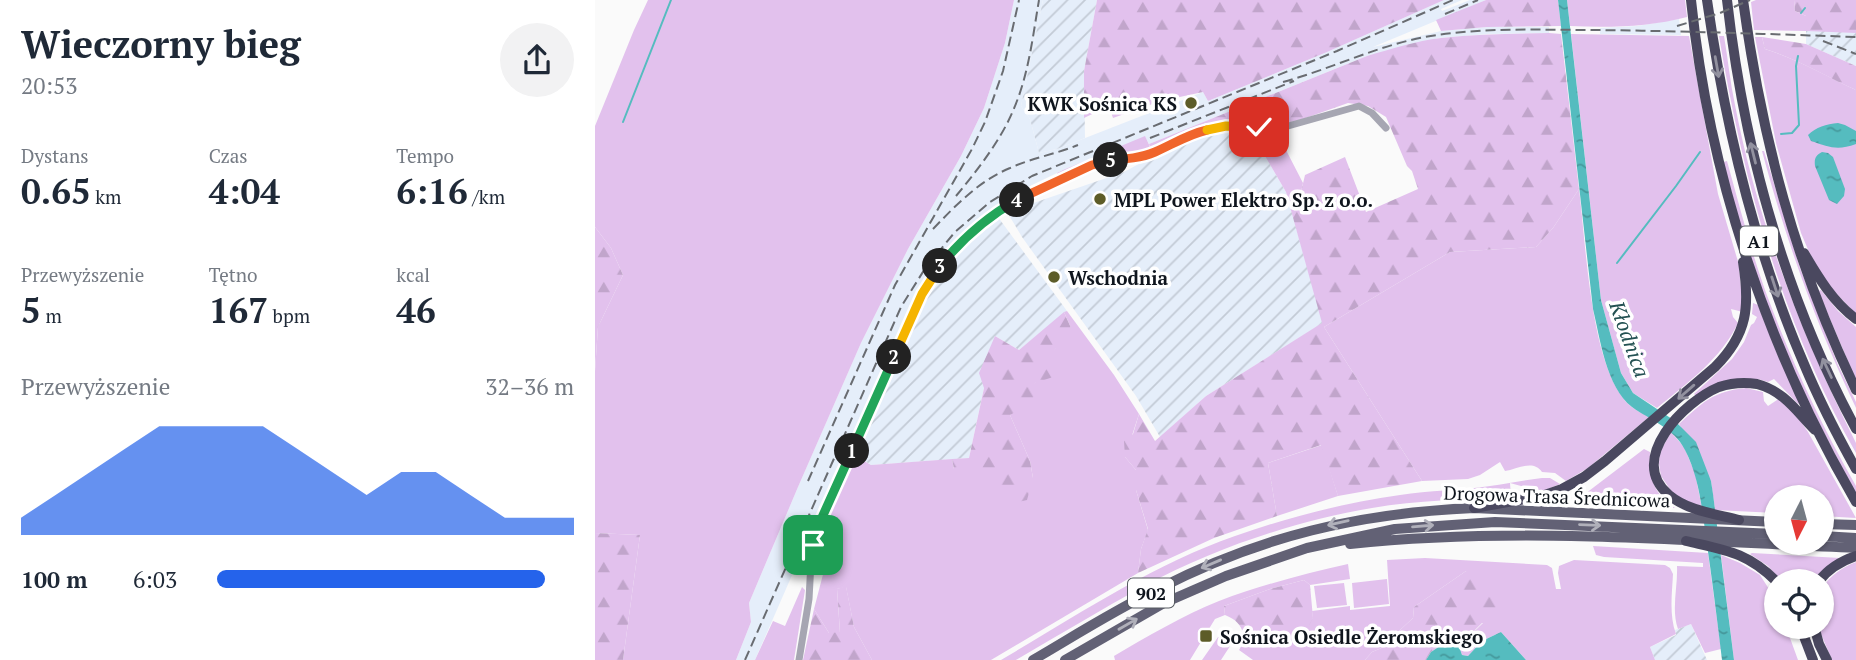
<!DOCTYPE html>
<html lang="pl">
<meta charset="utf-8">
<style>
:root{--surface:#fff;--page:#f2f2f3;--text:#1f2937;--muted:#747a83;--accent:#2563eb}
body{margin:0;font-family:"PT Serif",serif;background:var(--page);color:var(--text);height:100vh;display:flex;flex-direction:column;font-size:26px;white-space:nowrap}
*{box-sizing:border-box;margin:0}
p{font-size:23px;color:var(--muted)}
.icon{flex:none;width:38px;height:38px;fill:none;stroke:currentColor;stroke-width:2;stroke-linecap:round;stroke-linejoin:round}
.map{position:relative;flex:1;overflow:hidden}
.sheet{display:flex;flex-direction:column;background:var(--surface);width:595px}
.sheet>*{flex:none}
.needle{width:46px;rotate:186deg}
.tools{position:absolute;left:1169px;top:485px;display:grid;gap:14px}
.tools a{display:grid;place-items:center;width:70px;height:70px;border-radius:50%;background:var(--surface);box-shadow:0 2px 5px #0004;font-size:35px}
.pin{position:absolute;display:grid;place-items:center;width:60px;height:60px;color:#fff;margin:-30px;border-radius:14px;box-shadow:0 4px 10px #0006}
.km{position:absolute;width:35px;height:35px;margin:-18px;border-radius:50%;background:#222;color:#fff;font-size:19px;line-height:35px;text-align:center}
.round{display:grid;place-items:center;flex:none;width:74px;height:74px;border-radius:37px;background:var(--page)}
.headline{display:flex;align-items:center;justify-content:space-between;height:119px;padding:0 21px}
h1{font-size:38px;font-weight:800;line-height:52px}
.figures{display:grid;grid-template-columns:repeat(3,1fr);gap:10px;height:119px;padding:7px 21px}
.figures div{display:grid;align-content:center}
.figures b{font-size:35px;font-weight:800}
.figures small{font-size:19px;font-weight:400}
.figures p{font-size:19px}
.chart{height:196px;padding:14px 21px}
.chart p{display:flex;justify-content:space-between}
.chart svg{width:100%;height:126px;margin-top:7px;fill:var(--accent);opacity:.7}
ul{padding:0 21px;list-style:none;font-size:23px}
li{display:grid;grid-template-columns:112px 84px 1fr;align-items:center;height:52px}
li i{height:18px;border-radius:9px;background:var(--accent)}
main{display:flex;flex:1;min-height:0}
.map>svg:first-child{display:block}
.built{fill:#e5eefa}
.industrial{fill:url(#industrial-furrows)}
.green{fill:#e2c1ed}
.forest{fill:url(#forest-firs)}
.water{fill:url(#water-ripples)}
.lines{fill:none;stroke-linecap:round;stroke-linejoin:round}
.stream{stroke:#55bcbf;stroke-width:2}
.minor{stroke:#a6a6b2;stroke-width:7}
.major{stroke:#626175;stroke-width:10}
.highway{stroke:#4a485f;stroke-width:10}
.rail{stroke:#696c71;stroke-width:2;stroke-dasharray:10 5;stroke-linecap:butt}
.oneway{stroke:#92919f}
.oneway2{stroke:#b0b0ba}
.split-1-casing{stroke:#fff;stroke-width:14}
.split-2-casing{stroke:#fff;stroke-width:14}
.split-3-casing{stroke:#fff;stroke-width:14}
.split-4-casing{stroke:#fff;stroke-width:14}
.split-5-casing{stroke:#fff;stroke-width:14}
.split-6-casing{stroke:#fff;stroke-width:14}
.split-7-casing{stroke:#fff;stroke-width:14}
.split-1{stroke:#22a559;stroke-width:9}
.split-2{stroke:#22a559;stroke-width:9}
.split-3{stroke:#f5b400;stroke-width:9}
.split-4{stroke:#22a559;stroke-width:9}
.split-5{stroke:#f0652b;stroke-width:9}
.split-6{stroke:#f0652b;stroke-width:9}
.split-7{stroke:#f5b400;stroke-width:9}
.poi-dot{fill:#5d5c28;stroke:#fff;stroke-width:2.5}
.labels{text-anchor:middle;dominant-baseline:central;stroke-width:7;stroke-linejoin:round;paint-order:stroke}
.shield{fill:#fff;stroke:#575b61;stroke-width:2}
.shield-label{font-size:18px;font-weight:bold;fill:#0f151d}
.poi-label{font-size:19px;font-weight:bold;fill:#0f151d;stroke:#fff;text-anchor:start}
.street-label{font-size:19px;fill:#0f151d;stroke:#fff}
.water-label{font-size:21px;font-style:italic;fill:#235152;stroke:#fff}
</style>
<main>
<section class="sheet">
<div class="headline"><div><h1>Wieczorny bieg</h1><p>20:53</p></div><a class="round"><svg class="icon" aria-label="share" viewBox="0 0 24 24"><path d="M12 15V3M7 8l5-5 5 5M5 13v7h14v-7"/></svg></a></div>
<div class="figures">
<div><p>Dystans</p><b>0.65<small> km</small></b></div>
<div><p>Czas</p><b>4:04</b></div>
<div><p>Tempo</p><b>6:16<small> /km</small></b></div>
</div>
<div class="figures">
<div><p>Przewyższenie</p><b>5<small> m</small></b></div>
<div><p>Tętno</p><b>167<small> bpm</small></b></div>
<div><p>kcal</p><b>46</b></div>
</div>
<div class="chart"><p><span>Przewyższenie</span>32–36 m</p>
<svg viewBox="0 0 160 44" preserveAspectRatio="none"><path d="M0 44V38L10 30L20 22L30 14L40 6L50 6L60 6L70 6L80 14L90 22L100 30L110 22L120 22L130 30L140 38L150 38L160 38V44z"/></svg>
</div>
<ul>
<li><b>100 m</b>6:03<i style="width:92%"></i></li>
</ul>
</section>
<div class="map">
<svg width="1261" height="660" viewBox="0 0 1261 660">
<defs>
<pattern id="industrial-furrows" width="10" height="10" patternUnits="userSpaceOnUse" patternTransform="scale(1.75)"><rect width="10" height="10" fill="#e5eefa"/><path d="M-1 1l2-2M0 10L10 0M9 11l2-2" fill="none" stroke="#c3cbd6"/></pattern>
<pattern id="forest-firs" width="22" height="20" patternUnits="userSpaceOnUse" patternTransform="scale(1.75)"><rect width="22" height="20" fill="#e2c1ed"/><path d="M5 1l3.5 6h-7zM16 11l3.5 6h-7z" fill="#c1a5cb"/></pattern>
<pattern id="water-ripples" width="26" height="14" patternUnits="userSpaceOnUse" patternTransform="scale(1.75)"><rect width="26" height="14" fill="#55bcbf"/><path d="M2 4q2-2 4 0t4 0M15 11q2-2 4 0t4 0" fill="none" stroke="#45989b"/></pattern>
</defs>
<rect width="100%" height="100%" fill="#fafafa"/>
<path class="built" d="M419,0H448L426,106L435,119L444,153L462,149L608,92L613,101L732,52L849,0H867L846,9L847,11L875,0H891L778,47L846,31L892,27H954V33L894,34L844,38L772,56L554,144L550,137L468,170L437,185L400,208L380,224L350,255L332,279L293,355L160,660H141L156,622L154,603L203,487L266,343L313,249L366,156L389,108L410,43Z
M1084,19L1086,35L1005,34V28L1042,26Z"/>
<path class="industrial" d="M448,0H502L489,71L490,138L462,149L444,153L435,119L426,106Z
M1211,0H1261V66L1211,44Z
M610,133H638L670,156L691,192L728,323L611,396L565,437L541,396L427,237L412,212L529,172L586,141Z
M403,217L472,311L424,350L400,336L374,458L276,465L262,456L327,304L354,260Z
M1096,624L1112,660H1060L1055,647L1081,635L1080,630Z"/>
<path class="green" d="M53,0H419L410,43L389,108L366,156L313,249L266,343L203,487L154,603L156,622L141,660H28L45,535L0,533V371L3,327L28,275L16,248L0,227V126L39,30Z
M972,0H1090L1092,17C1054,27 1014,28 975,26Z
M1161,0H1199L1200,11L1211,16V31L1159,30L1156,2Z
M976,34L1094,36L1123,194L1144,265L1148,312L1136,309L1138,317L1143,323C1126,359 1092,383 1062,408L1038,393L1026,373L1006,300Z
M1124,36H1129C1133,59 1135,82 1140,105C1163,224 1207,335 1261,443V453C1188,325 1148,181 1124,36Z
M1160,37H1167L1170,49C1202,59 1231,76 1261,90V314L1235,287L1217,259L1206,233L1181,143Z
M634,128L684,131L692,152L708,183L706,192L694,203L691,192L670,156L638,133H610Z
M550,136L556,149L507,157L463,176L462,173L468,170Z
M1167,151H1169L1205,268L1243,365L1261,402V408C1221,324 1191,241 1167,151Z
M1132,161C1144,204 1155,248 1170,290C1195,358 1225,423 1261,486V493C1225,428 1192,360 1166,290C1151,248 1140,205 1128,162Z
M984,189C991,244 995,355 1028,398C1034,407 1045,412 1054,417L993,468L971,481L960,473L947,472C938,459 923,469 910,471L905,462L885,475L873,479L827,481L729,327L855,252L941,247L958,228Z
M1226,290L1243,311L1261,327V380L1223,291Z
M1158,303L1163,305L1181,351L1205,403L1203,404L1179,379L1173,382L1163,379L1101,396L1099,394L1137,359L1149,342L1156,325L1159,323L1162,317L1157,314Z
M472,311L519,375L544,414L530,457L541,470V490L553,530L546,549L543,573L396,660H277L259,627L251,587L242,589L245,633H234L219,609L232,559L220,550L224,532L259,455L276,465L357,459L359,469H395L438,478L435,461L415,415L440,383L460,349L476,328L469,312Z
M1151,388L1168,392L1169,401L1173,406L1185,398L1202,416L1213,432L1261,518L1227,516V497H1181V513L1120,510L1116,481L1084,424C1107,403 1118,391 1151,388Z
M1076,432L1089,447L1100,473L1107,508L1079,495L1066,476L1064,464L1065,452Z
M727,445L743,496L682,516L673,463Z
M1049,449L1055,452C1054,478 1058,493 1080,508L983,504L982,500Z
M947,478H955L965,484L950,490L932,493L926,486L915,483L916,496C869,500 823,500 777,508C700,521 620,548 551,585C507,609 464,635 421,660H406C481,616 557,565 640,536C694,517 749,503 805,495C834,490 865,491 895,486C912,484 929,480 947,478Z
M998,546L1113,553L1126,649L1110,653L1096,624L1083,629C1076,609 1083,587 1082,566L1108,567V563L1009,557L1001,555Z
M1155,554L1157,553L1245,558L1219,581H1186L1173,566Z
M1126,555L1145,563L1165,575L1181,600V626L1191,627L1203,660H1139Z
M830,558L952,565L957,568L961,589H966L963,573L964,566L979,560L1070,565L1075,568L1078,574C1077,594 1074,615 1081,634L1055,647L1060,660H931L906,632L887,641L873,656L867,655L864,646L888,623L871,571L819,607L818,618L804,631L796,644L777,652L770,660H658L644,650L651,638L649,635L663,633L675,648L718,618L717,611L755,606V610L795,606L792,560Z
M1261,562V660H1237L1223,627L1227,626V588C1236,575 1246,568 1261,562Z
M753,564L755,579L715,585L709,580L675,589L629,606L630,615L620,619L595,660H520L519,656C553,636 587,616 624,601C666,585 709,574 753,564Z
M792,579L794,604L759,608L757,583Z
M749,583L752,605L722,608L719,586Z
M207,587L210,590L199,660H160L178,621L190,626Z
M628,630L636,632L639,640L626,660H607Z"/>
<path class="forest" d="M502,0H849L732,52L613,101L608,92L566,101L518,118L514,106L489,118V71Z
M891,0H963L966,26L892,27L846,31L841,20Z
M1199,0H1261V33L1211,31V16L1200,11Z
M954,33L966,34L984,189L958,228L941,247L855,252L729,327L827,481L743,496L726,445L673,463L682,516L619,538L543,573L546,549L553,529L541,490V470L530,457L529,441L538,434L544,414L560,441L611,396L727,323L694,203L706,192L710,175L750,157L771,212L823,189L817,171L812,166L791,117L773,106L753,103L705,120L681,125L638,122L598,130L556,149L554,144L772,56C796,49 821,41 846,38C882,34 918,34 954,33Z
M1167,37L1211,44L1261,66V90C1230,76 1202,59 1170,49Z
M0,227L16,248L28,275L3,327L0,371Z
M469,312L476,328L478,343L460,349L458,377L440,383L438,402L415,415L435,461L438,478L432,500L419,503L403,492L395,469H359L357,459L374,458L389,388L384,373L400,336L424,350Z
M0,533L45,535L28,660H0Z
M871,571C894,581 898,589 912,609L906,625L887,623L864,646L853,641L836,652L831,660H770L777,652L796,644L804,631L818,618L819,607Z
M709,580L715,585L718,618L711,631L690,645L675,648L663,633L649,635C645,623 641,620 630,615L629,606L675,589Z
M251,586L259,627L277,660H208L219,609L234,633L245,632L242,589Z"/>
<path class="water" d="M963,0H972L1006,300L1026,373L1038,393L1080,421L1101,442L1116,481L1118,494L1139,660H1127C1122,619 1117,578 1111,538C1107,508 1104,477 1090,450C1079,428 1055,420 1037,407C1011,387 1005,338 998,309Z
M1243,123L1250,125L1261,131V144C1242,151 1234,147 1216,141L1213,135C1221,127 1231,124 1243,123Z
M1227,152L1233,153L1238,157L1250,189L1249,196L1242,204L1234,200L1220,166C1219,158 1221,155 1227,152Z
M906,632L931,660H831L836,652L854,640L864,646L867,655L873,656L887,641Z"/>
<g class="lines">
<path class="stream" d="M1206,13L1210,8
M28,122L76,0
M1186,134L1197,133L1204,125L1201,66L1203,56
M1022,263L1081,186L1105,152"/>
<path class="minor" d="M204,660L214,599L216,562L220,533L327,294L341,271L356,253L378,230L405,210L439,190L497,165L515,160L546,157L559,153L598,133L616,129L631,126L686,128L764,106L777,113L791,128"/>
<path class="major" d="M1227,524L1261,525
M1227,536L1261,538
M755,544C923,526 1092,541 1261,548
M438,660C479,636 520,610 563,589C666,536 764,513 879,508L1181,522
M470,660L569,603L631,576L712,548L800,529L900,522L1181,534"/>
<path class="highway" d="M1096,0C1114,175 1172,349 1261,502
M1112,0C1130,125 1159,248 1209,364C1224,400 1242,435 1261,469
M1132,0C1149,149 1190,297 1261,429
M1148,0C1167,139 1200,263 1261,390
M1209,253C1223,277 1238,302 1261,319
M879,508L947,496L967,489L989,477L1010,461L1120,367C1153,334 1155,306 1148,262
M1144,520C1121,514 1093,511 1074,495C1031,459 1090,401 1124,387C1136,383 1149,382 1162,384C1189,391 1202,412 1220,430
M1091,541C1130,550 1152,552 1181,581
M1224,581C1234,568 1246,561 1261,556
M1205,626L1218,660
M1219,626L1224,644L1232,660"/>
<path class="rail" d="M850,14L883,0
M1082,26L1125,13L1155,0
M1228,41L1261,54
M688,82C736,69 781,46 830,37C886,27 943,30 1000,30C1087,31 1174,34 1261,37
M555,138L699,81
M361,196C384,168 407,139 420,106C434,72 438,35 444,0
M338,229C361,205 384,181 415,168C437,158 461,154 483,145
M213,481L300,285L377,149L390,122L408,71L424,0
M150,660L306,307L331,267L360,232L395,202L437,176L742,51L858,0"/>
</g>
<defs><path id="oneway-shaft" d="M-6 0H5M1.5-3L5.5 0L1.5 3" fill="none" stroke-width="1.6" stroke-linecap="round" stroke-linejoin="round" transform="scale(1.75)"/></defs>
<g class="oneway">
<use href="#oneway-shaft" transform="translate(1122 67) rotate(80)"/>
<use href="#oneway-shaft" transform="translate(1158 153) rotate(-104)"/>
<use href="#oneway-shaft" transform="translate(1180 287) rotate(72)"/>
<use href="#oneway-shaft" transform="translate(1232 368) rotate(-115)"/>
<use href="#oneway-shaft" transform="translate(1091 392) rotate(139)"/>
</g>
<g class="oneway2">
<use href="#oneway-shaft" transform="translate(743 523) rotate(167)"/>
<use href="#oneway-shaft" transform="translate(995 525) rotate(2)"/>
<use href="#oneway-shaft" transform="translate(828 526) rotate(-5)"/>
<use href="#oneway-shaft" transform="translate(616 564) rotate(157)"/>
<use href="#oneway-shaft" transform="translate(533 624) rotate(-30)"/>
</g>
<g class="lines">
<g class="split-1-casing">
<path id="split-1" d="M218,545L220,533L257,451"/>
</g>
<g class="split-2-casing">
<path id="split-2" d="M257,451L299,357"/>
</g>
<g class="split-3-casing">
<path id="split-3" d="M299,357L327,294L345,266"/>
</g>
<g class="split-4-casing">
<path id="split-4" d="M345,266C367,239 392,217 422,200"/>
</g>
<g class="split-5-casing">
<path id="split-5" d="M422,200L497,165L516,160"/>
</g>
<g class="split-6-casing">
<path id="split-6" d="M516,160C531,159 546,158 560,152C578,144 594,134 612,130"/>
</g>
<g class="split-7-casing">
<path id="split-7" d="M612,130L631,126L664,127"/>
</g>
<use href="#split-1" class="split-1"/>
<use href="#split-2" class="split-2"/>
<use href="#split-3" class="split-3"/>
<use href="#split-4" class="split-4"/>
<use href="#split-5" class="split-5"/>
<use href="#split-6" class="split-6"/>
<use href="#split-7" class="split-7"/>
</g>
<g class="poi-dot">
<circle cx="596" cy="103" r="7"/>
<circle cx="505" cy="199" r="7"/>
<circle cx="459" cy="277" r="7"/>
<rect x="604" y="629" width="14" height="14" rx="3.5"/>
</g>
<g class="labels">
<g class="shield">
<rect x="1145" y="226.5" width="38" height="29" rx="5"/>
<rect x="533" y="578.5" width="46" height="29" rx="5"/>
</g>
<g class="shield-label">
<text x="1164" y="241">A1</text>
<text x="556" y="593">902</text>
</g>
<g class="poi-label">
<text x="582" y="103" text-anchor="end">KWK Sośnica KS</text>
<text x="519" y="199">MPL Power Elektro Sp. z o.o.</text>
<text x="473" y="277">Wschodnia</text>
<text x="625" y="636">Sośnica Osiedle Żeromskiego</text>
</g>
<g class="street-label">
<text transform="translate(962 496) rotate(2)">Drogowa Trasa Średnicowa</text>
</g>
<g class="water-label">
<text transform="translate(1035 339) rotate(70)">Kłodnica</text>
</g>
</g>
</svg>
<div class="tools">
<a><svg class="needle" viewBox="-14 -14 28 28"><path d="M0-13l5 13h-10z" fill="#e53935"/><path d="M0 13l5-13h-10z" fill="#747a83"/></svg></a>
<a><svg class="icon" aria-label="locate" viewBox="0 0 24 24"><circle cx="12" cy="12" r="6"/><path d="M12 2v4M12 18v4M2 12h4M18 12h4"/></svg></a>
</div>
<div class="pin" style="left:218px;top:545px;background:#1e9e55"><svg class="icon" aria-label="arrive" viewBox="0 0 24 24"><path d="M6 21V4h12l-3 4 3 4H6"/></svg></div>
<div class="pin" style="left:664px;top:127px;background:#d93025"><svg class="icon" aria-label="check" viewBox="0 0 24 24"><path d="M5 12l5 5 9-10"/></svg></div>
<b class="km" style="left:257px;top:451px">1</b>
<b class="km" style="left:299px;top:357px">2</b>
<b class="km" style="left:345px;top:266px">3</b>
<b class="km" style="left:422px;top:200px">4</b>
<b class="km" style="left:516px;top:160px">5</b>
</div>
</main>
